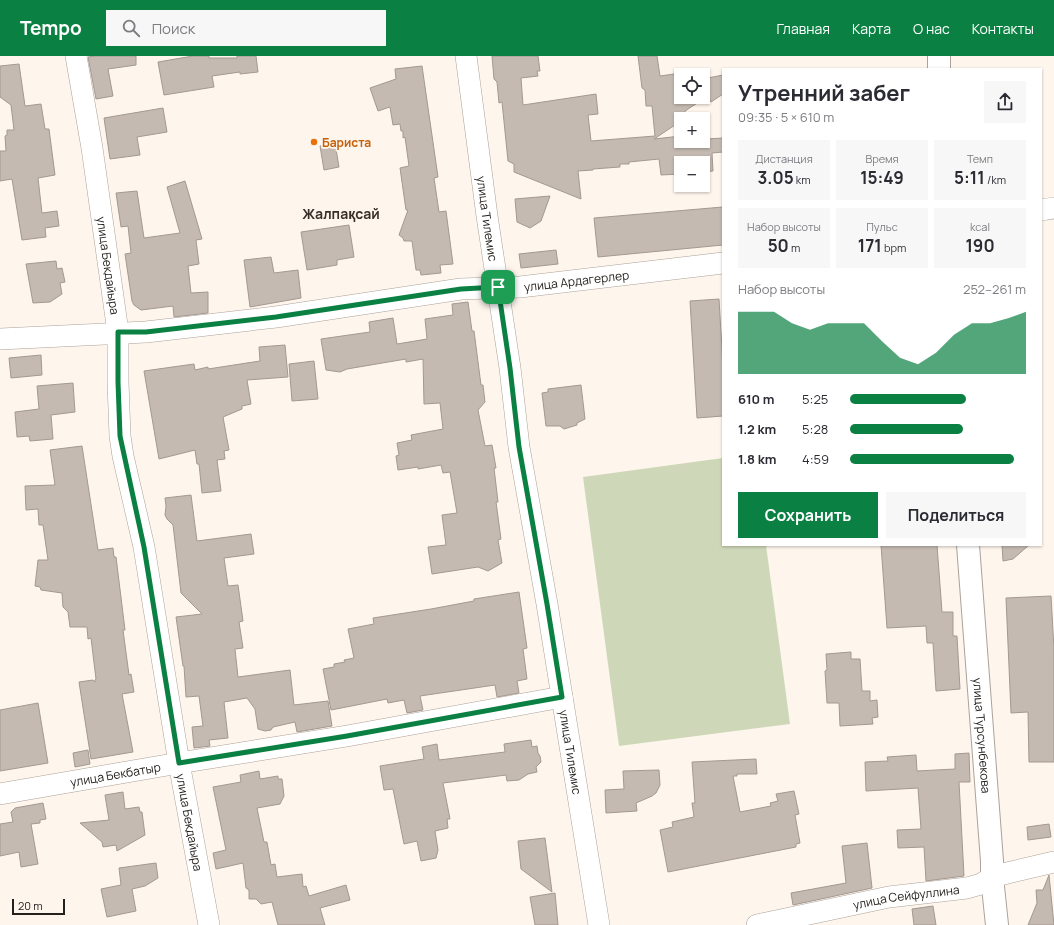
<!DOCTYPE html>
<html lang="ru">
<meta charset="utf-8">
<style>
:root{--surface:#fff;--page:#f7f7f7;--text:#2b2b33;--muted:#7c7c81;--accent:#0b8043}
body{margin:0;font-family:Manrope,sans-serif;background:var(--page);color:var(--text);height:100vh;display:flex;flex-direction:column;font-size:15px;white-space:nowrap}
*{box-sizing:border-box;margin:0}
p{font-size:13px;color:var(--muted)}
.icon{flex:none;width:22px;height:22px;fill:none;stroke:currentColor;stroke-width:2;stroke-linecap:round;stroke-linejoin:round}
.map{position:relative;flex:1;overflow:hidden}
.panel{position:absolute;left:722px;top:12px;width:320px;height:478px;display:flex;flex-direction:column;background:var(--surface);border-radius:0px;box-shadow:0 1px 3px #0004}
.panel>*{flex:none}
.buttons{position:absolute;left:674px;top:12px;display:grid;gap:8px}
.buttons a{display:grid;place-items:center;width:36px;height:36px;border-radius:0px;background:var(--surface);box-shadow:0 1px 3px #0004;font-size:20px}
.scale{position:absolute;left:12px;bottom:10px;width:53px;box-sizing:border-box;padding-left:4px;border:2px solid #24201d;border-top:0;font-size:11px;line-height:14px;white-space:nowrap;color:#24201d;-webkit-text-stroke:3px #fef5ed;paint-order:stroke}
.pin{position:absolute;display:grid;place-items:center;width:34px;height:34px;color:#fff;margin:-17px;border-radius:8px;box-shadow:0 2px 6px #0006}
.round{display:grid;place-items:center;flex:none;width:42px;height:42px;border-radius:0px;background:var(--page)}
.head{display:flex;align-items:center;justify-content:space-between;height:68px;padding:0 16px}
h1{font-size:22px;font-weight:700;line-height:30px}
.stats{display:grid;grid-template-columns:repeat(3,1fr);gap:6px;height:68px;padding:4px 16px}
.stats div{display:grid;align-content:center;border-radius:0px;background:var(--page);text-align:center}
.stats b{font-size:17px;font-weight:700}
.stats small{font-size:11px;font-weight:400}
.stats p{font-size:11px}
.chart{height:112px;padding:8px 16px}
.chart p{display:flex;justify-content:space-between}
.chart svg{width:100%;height:72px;margin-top:4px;fill:var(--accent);opacity:.7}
.action{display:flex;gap:8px;margin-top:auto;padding:8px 16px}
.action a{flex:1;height:46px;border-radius:0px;background:var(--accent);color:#fff;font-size:16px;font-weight:700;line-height:46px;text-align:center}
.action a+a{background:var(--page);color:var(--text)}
ul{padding:0 16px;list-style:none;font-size:13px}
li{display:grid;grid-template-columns:64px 48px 1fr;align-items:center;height:30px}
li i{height:10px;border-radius:5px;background:var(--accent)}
header{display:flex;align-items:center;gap:24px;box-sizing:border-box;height:56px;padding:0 20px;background:var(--accent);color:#fff}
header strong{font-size:19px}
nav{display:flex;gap:22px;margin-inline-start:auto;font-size:14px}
.search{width:280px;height:36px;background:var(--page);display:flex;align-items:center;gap:10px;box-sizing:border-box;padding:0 14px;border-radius:0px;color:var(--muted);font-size:15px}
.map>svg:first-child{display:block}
.green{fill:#ced8b8}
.building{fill:#c5bab1;stroke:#a49991}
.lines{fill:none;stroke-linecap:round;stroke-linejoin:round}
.minor-casing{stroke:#aca299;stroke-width:22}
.tertiary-casing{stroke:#aca299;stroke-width:24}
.minor{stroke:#fff;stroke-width:21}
.tertiary{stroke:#fff;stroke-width:22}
.route-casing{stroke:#fff;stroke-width:8}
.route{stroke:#0b8043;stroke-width:5}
.food-dot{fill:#e8710a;stroke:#fef5ed;stroke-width:1.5}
.labels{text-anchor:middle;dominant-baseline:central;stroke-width:3.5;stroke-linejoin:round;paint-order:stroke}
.food-label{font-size:12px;font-weight:bold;fill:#c56008;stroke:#fef5ed;text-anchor:start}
.street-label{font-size:12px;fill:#24201d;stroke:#fef5ed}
.quarter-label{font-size:14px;font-weight:bold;fill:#382f28;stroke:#fef5ed}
</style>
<header>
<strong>Tempo</strong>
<div class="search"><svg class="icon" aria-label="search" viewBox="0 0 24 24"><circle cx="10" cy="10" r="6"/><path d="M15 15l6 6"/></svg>Поиск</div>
<nav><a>Главная</a><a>Карта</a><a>О нас</a><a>Контакты</a></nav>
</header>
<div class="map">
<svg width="1054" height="869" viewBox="0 0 1054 869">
<rect width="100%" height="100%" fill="#fef5ed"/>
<path class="green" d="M723,402V489H766L790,668L619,690L583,421Z"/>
<path class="building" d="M95,0H136V9L108,13L113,40L96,43L88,1Z
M193,0H209V2H237V0H256L258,16L240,18V16L212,20L214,31L164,39L158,6Z
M492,0H538L540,15H537L538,20L521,22L523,49L596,38L598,58L588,59L591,85L655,80L652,50H646L645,34L642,32L638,0H657L660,20L674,18L676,27L681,26V41H703V23L723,19V38L711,46L708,40L685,55L686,62L681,63V65L654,83L681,80V85H703V78H707V83L723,82V96L712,97L713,115L703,116V107H681V118L661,119L659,103L629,106V108H620V111L593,113V114L578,115L581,143L514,116V108L508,105L502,46L499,47L497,26L494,23Z
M19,8L25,50L41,48L45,73H49L55,119L38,122L42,157L57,155L59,170L45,172L46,181L22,184L12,123L0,125V95H6L5,80L7,79V74H14L11,49L0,41V10Z
M422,10L438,121L434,122L439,156L446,155L453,208L440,209L441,217L421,219L420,214H416L412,185H404L403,182L399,179L408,154H406L400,112L409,110L405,81L403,82V75H401L400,68L393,69L390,51L378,55L370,32L396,23L395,13Z
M163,52L167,76L137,81L140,99L110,103L104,62Z
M335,87L339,111L324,114L320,90Z
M185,125L202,183L196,184L199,208L188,210L191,237L208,236V257L174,261L173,250L141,254L134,249L132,245L125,198L131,197L128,170L121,171L116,137L137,135L144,182L180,177L167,131Z
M550,140L541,165L530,172L517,166L515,143Z
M723,151V189L598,201L594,162Z
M349,169L354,201L337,204V209L307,214L301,176Z
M556,194L558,208L521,212L519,198Z
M271,201L274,217L298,214L301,242L250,251L244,204Z
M56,205L57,213L62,212L65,226L60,227L62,238L50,246L33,247L26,208Z
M719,243L723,310V360L697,362L690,245Z
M468,246L472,275H474L481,329H483L485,346L478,354L485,390L492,389L496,412H494L498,446H496L501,483L498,484L502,507L488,515L478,511L432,518L428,491L446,489L442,459L457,457L450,416L443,417L441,409L418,413V411L398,414L396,400L399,399L397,387L412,384L411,379L443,373L440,347L424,348L423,303L406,306V303L347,313L340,316L326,314L321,283L370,276L369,266L393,262L397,288L427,283L425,263L453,259L452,248Z
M285,289L288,321L247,324L251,348L242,350V353L223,361L229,394L224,395L225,403L217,404L221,435L202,437L199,408H197L195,394L159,403L144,315L194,308L195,314L208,311V313L260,305L259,291Z
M41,299L42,319L11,322L9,302Z
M314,305L318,343L292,345L289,308Z
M73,327L75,356L51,359L53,383L30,385L29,380L17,381L15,356L39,353L37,330Z
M581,329L585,363L577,367V369L564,373L560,370H546L542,337L548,336V333Z
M82,390L98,494L113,492L114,501H116L125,574H123L129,619L131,618L134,636L122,638L133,696L91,703L79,626L93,624L95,626V624L96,623L91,582L88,583L87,571H70L68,556L63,551L62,537L41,534L40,531L35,530L38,504H48L43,469H39L38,453L26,454L25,430L55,429L50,394Z
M191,439L197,485L251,478L254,498L224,502L228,530L238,529L243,565L239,566L243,592L235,593L238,621L290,614L294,649L328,645L332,670L297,676L295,666L273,671L271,674L265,675L258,673L255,653L247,642L224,646L228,682L209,684L210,690L194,692L192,671L203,670L199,640L186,641L184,610H183L176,561L202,558L181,537L173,469L167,463L165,459L166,450L165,442Z
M881,489H937L942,556H953V580H957L960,633L936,635L933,587H927L926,570L887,572Z
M1002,489H1029L1013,503L1003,505Z
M519,536L527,592L523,593L527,623L517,625L519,637L497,641L495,629L420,640L423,654L407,657L404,644L388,647L387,643L331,654L323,613L334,611V608L345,606L344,604L354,602L348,573L374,568L373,562L431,553L474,545V543Z
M1051,540L1054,593V706H1029L1028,656L1011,657L1006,542Z
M851,596V603H860L862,635H870V645L877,644L878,661L872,662L873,668L840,670L839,647H827L825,615L827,614L826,598Z
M38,647L48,707L0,715V654Z
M531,684L532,691L537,690L538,697L540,700L541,706L536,711L537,716L528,718L519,724L507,725L506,719L443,727L450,763H447L448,772L435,775L438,794L436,802L421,805L417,785L404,788L393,733L384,734L380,710L424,703L422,691L437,688L439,704L505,696L504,688Z
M88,694L90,708L75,711L73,697Z
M969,697L970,726H959L964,820L926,825L924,791L898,792L897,774L921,773L918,732L866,735L865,706L888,705L887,701L916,699L917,715L955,713V698Z
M756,703L757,718H737V720H733L740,756L771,750L770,747L778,745L776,738L794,735L799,758L795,759L800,787L796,788V791L668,816L660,774L673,771L672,766L694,761L692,747H695L692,706Z
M659,714L660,729L656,737L652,740L636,747L637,755L606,757L605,734L624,733L623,715Z
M259,715L260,723L278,720V723H282L284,740L280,748L257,752L264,786H267L271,809L275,808L277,821L302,818L303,831L306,830L309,840L346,829L350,844L320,852L325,869H278L272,846L261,848L256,843H249V834L246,832L243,807L216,813L213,797L226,794L213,731L241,726L240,719Z
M123,736L125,753L139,751L140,756H142L145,779L117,795L116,789L103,791L102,786L80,767L109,764L105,739Z
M43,747L46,763L40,764V767L31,768L38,808L21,811L19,796L0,800V768L13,766L11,756L15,752Z
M1049,768L1051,781L1028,784L1027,771Z
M545,782L552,836L521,813L518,785Z
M867,787L872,832L793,849L791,837L846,827L842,790Z
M156,807L158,822L145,830L132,833L136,855L107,861L101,833L121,829L119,812Z
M1049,819L1054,869H1028L1037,847L1036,834H1043Z
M555,837L558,869H535L530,841Z
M933,850L936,869H914L912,853Z"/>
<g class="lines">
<g class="minor-casing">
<g id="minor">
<path id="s1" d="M76,0L92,92L118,276V326L120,380L123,400L144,491L179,707L209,869"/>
<path id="s2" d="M466,0L487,160L510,312L519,391L547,548L599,869"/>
<path d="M1041,154L1054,152"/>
<path id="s3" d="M0,283L146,276L276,261L461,233L520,231L723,207"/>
<path id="s4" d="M0,738L179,707L347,680L562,641"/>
<path id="s5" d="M757,869L889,841L967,832L981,828L992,821L1007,817L1054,806"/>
</g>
</g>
<g class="tertiary-casing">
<g id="tertiary">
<path d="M939,0V13"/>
<path id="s6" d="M968,489L992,805V821L997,869"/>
</g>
</g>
<use href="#minor" class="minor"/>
<use href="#tertiary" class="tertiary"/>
</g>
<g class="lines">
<g class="route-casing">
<path id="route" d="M498,231L510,312L519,391L547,548L562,641L347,680L179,707L144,491L120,380L118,326V276H146L276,261L461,233Z"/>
</g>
<use href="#route" class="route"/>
</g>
<circle class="food-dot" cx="314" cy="86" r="4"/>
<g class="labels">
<g class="food-label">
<text x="322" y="86">Бариста</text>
</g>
<g class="street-label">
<text stroke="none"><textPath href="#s2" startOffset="164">улица Тилемис</textPath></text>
<text stroke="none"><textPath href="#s1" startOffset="212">улица Бекдайыра</textPath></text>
<text stroke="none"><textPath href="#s3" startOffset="580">улица Ардагерлер</textPath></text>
<text stroke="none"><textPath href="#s6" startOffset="191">улица Турсунбекова</textPath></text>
<text stroke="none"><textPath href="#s2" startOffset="704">улица Тилемис</textPath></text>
<text stroke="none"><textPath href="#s4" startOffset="117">улица Бекбатыр</textPath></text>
<text stroke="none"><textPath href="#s1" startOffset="776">улица Бекдайыра</textPath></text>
<text stroke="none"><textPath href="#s5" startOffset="152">улица Сейфуллина</textPath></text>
</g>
<g class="quarter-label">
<text x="341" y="157">Жалпақсай</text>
</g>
</g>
</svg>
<div class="buttons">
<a><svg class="icon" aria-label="locate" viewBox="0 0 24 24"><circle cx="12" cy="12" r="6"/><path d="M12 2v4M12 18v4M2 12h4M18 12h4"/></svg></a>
<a>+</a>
<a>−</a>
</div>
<div class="scale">20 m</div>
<div class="pin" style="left:498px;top:231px;background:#1e9e55"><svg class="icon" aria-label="arrive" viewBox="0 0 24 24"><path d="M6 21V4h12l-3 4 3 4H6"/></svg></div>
<section class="panel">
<div class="head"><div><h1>Утренний забег</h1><p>09:35 · 5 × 610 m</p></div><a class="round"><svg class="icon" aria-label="share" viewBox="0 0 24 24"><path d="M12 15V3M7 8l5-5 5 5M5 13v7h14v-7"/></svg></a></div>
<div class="stats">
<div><p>Дистанция</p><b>3.05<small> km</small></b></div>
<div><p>Время</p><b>15:49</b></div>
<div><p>Темп</p><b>5:11<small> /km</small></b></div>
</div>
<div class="stats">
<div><p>Набор высоты</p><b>50<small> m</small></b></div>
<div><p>Пульс</p><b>171<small> bpm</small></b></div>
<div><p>kcal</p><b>190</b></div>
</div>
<div class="chart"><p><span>Набор высоты</span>252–261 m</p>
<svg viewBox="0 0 160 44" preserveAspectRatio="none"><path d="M0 44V6L10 6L20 6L30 13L40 17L50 13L60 13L70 13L80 24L90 34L100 38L110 31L120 20L130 13L140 13L150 10L160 6V44z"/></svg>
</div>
<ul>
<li><b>610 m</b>5:25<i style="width:66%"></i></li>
<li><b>1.2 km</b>5:28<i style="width:64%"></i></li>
<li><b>1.8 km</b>4:59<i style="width:93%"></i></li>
</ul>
<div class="action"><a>Сохранить</a><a>Поделиться</a></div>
</section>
</div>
